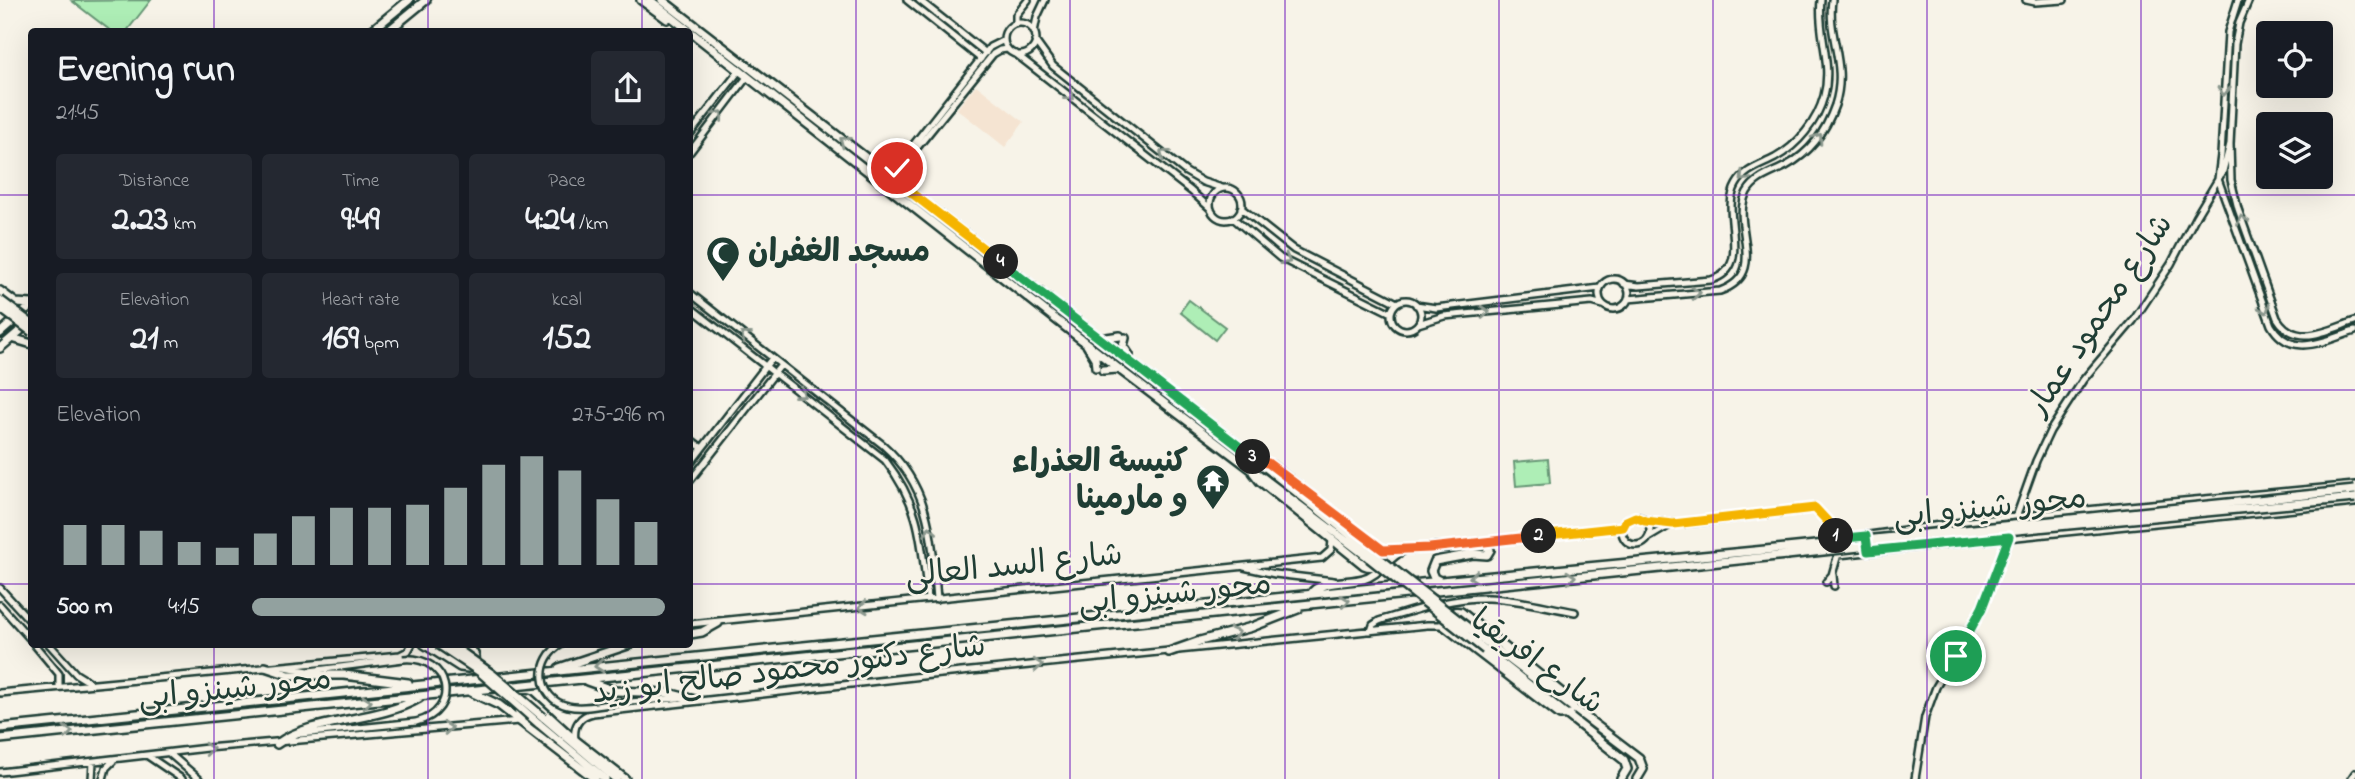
<!DOCTYPE html>
<meta charset="utf-8">
<style>
:root{--surface:#171b24;--page:#242831;--text:#f1f3f6;--muted:#9ea1a6;--accent:#92a19f}
body{margin:0;font-family:"Indie Flower","Playpen Sans Arabic",sans-serif;background:var(--page);color:var(--text);height:100vh;display:flex;flex-direction:column;font-size:26px;white-space:nowrap}
*{box-sizing:border-box;margin:0}
p{font-size:23px;color:var(--muted)}
.icon{flex:none;width:38px;height:38px;fill:none;stroke:currentColor;stroke-width:2;stroke-linecap:round;stroke-linejoin:round}
.map{position:relative;flex:1;overflow:hidden}
.details{position:absolute;left:28px;top:28px;width:665px;height:620px;display:flex;flex-direction:column;background:var(--surface);border-radius:7px;box-shadow:0 7px 28px #0002}
.details>*{flex:none}
.controls{position:absolute;left:2256px;top:21px;display:grid;gap:14px}
.controls a{display:grid;place-items:center;width:77px;height:77px;border-radius:7px;background:var(--surface);box-shadow:0 7px 28px #0002;font-size:35px}
.pin{position:absolute;display:grid;place-items:center;width:60px;height:60px;color:#fff;margin:-30px;border:4px solid #fff;border-radius:50%;box-shadow:0 2px 7px #0007}
.km{position:absolute;width:35px;height:35px;margin:-18px;border-radius:50%;background:#222;color:#fff;font-size:19px;line-height:35px;text-align:center}
.round{display:grid;place-items:center;flex:none;width:74px;height:74px;border-radius:7px;background:var(--page)}
.headline{display:flex;align-items:center;justify-content:space-between;height:119px;padding:0 28px}
h1{font-size:38px;font-weight:800;line-height:52px}
.metrics{display:grid;grid-template-columns:repeat(3,1fr);gap:10px;height:119px;padding:7px 28px}
.metrics div{display:grid;align-content:center;border-radius:7px;background:var(--page);text-align:center}
.metrics b{font-size:35px;font-weight:800}
.metrics small{font-size:19px;font-weight:400}
.metrics p{font-size:19px}
.chart{height:196px;padding:14px 28px}
.chart p{display:flex;justify-content:space-between}
.chart svg{width:100%;height:126px;margin-top:7px;stroke:var(--accent);stroke-width:6}
ul{padding:0 28px;list-style:none;font-size:23px}
li{display:grid;grid-template-columns:112px 84px 1fr;align-items:center;height:52px}
li i{height:18px;border-radius:9px;background:var(--accent)}
.map>svg:first-child{display:block}
.built{fill:#f5e4d2}
.green{fill:#aeeeb6;stroke:#669675;stroke-width:2}
.lines{fill:none;stroke-linecap:round;stroke-linejoin:round}
.minor-casing{stroke:#1f3d34;stroke-width:10}
.major-casing{stroke:#1f3d34;stroke-width:12}
.minor{stroke:#f7f3e8;stroke-width:5}
.major{stroke:#f7f3e8;stroke-width:7}
.minor-bridge-casing{stroke:#1f3d34;stroke-width:10;stroke-linecap:butt}
.major-bridge-casing{stroke:#1f3d34;stroke-width:12;stroke-linecap:butt}
.minor-bridge{stroke:#f7f3e8;stroke-width:5}
.major-bridge{stroke:#f7f3e8;stroke-width:7}
.oneway{stroke:#8b988e}
.split-1-casing{stroke:#fff;stroke-width:14}
.split-2-casing{stroke:#fff;stroke-width:14}
.split-3-casing{stroke:#fff;stroke-width:14}
.split-4-casing{stroke:#fff;stroke-width:14}
.split-5-casing{stroke:#fff;stroke-width:14}
.split-1{stroke:#22a559;stroke-width:9}
.split-2{stroke:#f5b400;stroke-width:9}
.split-3{stroke:#f0652b;stroke-width:9}
.split-4{stroke:#22a559;stroke-width:9}
.split-5{stroke:#f5b400;stroke-width:9}
.grid{fill:none;stroke:#7b2cbf;stroke-width:2;stroke-opacity:0.55}
.labels{text-anchor:middle;dominant-baseline:central;stroke-width:5;stroke-linejoin:round;paint-order:stroke}
.poi-label{font-size:32px;font-weight:bold;fill:#1f3d34;stroke:#f7f3e8;text-anchor:start}
.street-label{font-size:32px;fill:#1f3d34;stroke:#f7f3e8}
</style>
<div class="map">
<svg width="2355" height="779" viewBox="0 0 2355 779">
<rect width="100%" height="100%" fill="#f7f3e8"/>
<filter id="ink" filterUnits="userSpaceOnUse"><feTurbulence type="fractalNoise" baseFrequency=".0143" numOctaves="2"/><feDisplacementMap in="SourceGraphic" scale="14" xChannelSelector="R" yChannelSelector="G"/><feConvolveMatrix kernelMatrix="1 2 1 2 8 2 1 2 1" color-interpolation-filters="sRGB"/></filter>
<g filter="url(#ink)">
<path class="built" d="M976,85L1024,122L1005,147L957,109Z"/>
<path class="green" d="M151,0L126,32L111,31L72,1Z
M1189,300L1225,327L1215,340L1180,312Z
M1548,459L1550,483L1516,486L1514,462Z"/>
<g class="lines">
<g class="minor-casing">
<path id="minor" d="M907,0L981,59
M919,0L986,53
M2026,0L2035,2L2064,0
M2238,0L2228,32L2221,155L2218,179L2271,325C2291,360 2326,340 2355,331
M2249,0L2239,23L2235,44L2230,144L2231,180L2238,209L2277,318C2296,349 2328,330 2355,321
M1016,23V15L1028,0
M1004 39a16 16 0 1 1 32 0a16 16 0 1 1-32 0Z
M1034,32L1037,17L1045,0
M1035,41L1053,66L1186,172L1203,182L1222,188
M1016,54L1191,191L1211,209
M690,134L739,71
M690,152L747,77
M887,174L895,168L990,47L1004,40
M896,181L899,170L993,54L1000,50L1007,49
M1210 204a16 16 0 1 1 32 0a16 16 0 1 1-32 0Z
M1241,208L1294,250L1397,303
M1233,218L1280,258L1391,313
M1599 294a15 15 0 1 1 30 0a15 15 0 1 1-30 0Z
M1624,284L1639,286L1711,280C1755,267 1719,214 1736,185C1745,169 1760,166 1775,158C1798,145 1817,122 1824,96C1833,63 1817,33 1821,0
M690,293L883,445C931,487 932,539 937,599
M1628,299L1720,291C1771,273 1729,225 1747,192C1756,177 1771,174 1786,166C1810,153 1826,131 1835,105C1848,64 1827,38 1832,0
M1391 315a15 15 0 1 1 30 0a15 15 0 1 1-30 0Z
M1416,305L1436,308L1600,288
M690,307L885,460C922,508 921,542 928,599
M1418,324L1444,316L1592,302L1603,305
M690,439L702,448
M690,464L772,358
M690,481L781,365
M2016,517L2036,461L2050,431L2083,380L2133,321L2171,264L2196,216L2223,171L2230,144
M1622 531a14 14 0 1 1 28 0a14 14 0 1 1-28 0Z
M1645,521L1673,524L1691,523L1815,508L1828,522L1836,537
M1836,535L1848,538L1969,521L2355,485
M1648,538L1670,525
M1379,549L1391,551L1430,548L1623,527
M1838,555L2355,503
M1244,567L1275,574L1334,581
M1833,575L1834,586
M1826,582L1832,575L1838,554
M0,588L32,623
M0,605L32,641
M690,624L1322,558L1331,550L1332,540
M1371,631L1373,625L1379,621C1415,610 1451,597 1489,598C1518,599 1546,607 1575,612
M34,644L59,674V687
M49,644L76,674L89,682
M284,667L309,671L403,659
M0,693L400,655L408,651L412,644
M618,703L678,698
M301,734L416,722
M575,740C573,726 579,716 593,713L931,675L1427,625H1443
M170,754L199,779
M148,756L182,779
M0,772L207,748L519,721
M92,779L93,762
M103,779L106,768L113,761
M1915,779L1925,717L1936,687L1980,613L2009,537
M2351,779L2355,773"/>
</g>
<g class="major-casing">
<path id="major" d="M641,0L667,19
M650,0L1119,369L1369,558
M662,0L1259,462L1374,554
M370,32L409,0
M387,32L426,0
M0,291L16,303L32,304
M0,333L32,305
M12,338L32,344
M1125,338L1123,346L1129,355L1128,361
M1100,339L1120,336
M1087,345L1095,358L1096,367
M0,348L28,324
M1103,370L1119,369
M1253,472L1260,481L1364,565C1373,569 1380,565 1383,556L1379,549L1271,465L1263,462
M1436,547L1456,549L1486,546L1490,550L1487,555L1473,554L1435,561L1431,571L1434,578L1440,581
M1311,594C1319,580 1349,583 1363,579C1379,575 1388,557 1403,550
M690,634L702,632L718,623
M424,644L460,667L468,668L475,662C477,652 469,649 462,644
M1489,644L1639,758L1643,769L1637,779
M1485,650L1624,760L1627,769L1621,779
M1169,652L1200,641L1252,627L1298,609
M265,667L289,675H344L408,683
M559,668L631,644
M587,681L615,691L668,693L695,700
M471,692L499,705L595,779
M1570,714L1560,715L1443,625C1443,615 1451,610 1461,612L1572,701L1574,709
M543,717L616,779
M521,721L517,704L523,698H529L575,740L625,779
M538,723L605,779
M0,728L1441,581L1786,548
M0,739L1787,555
M277,744C313,717 376,723 419,698"/>
</g>
<use href="#minor" class="minor"/>
<use href="#major" class="major"/>
<g class="minor-bridge-casing">
<path id="minor-bridge" d="M562,644C535,658 536,699 568,706C584,710 603,704 618,703
M403,659C450,655 462,711 416,722"/>
</g>
<g class="major-bridge-casing">
<path id="major-bridge" d="M0,300L32,324
M0,308L32,332
M1786,548L2355,490
M1374,554L1489,644
M1787,555L1996,532L2355,498
M1369,558L1485,650
M438,644L480,672L538,723
M450,644L492,674L543,717"/>
</g>
<use href="#minor-bridge" class="minor-bridge"/>
<use href="#major-bridge" class="major-bridge"/>
</g>
<defs><path id="oneway-chevron" d="M-2-3.5L2.5 0L-2 3.5" fill="none" stroke-width="1.6" stroke-linecap="round" stroke-linejoin="round" transform="scale(1.75)"/></defs>
<g class="oneway">
<use href="#oneway-chevron" transform="translate(2224 91) rotate(92)"/>
<use href="#oneway-chevron" transform="translate(1070 96) rotate(38)"/>
<use href="#oneway-chevron" transform="translate(719 115) rotate(-52)"/>
<use href="#oneway-chevron" transform="translate(1818 138) rotate(-54)"/>
<use href="#oneway-chevron" transform="translate(844 141) rotate(-142)"/>
<use href="#oneway-chevron" transform="translate(1164 154) rotate(-142)"/>
<use href="#oneway-chevron" transform="translate(1744 177) rotate(133)"/>
<use href="#oneway-chevron" transform="translate(2242 220) rotate(-110)"/>
<use href="#oneway-chevron" transform="translate(1286 260) rotate(30)"/>
<use href="#oneway-chevron" transform="translate(1696 293) rotate(-5)"/>
<use href="#oneway-chevron" transform="translate(2265 309) rotate(69)"/>
<use href="#oneway-chevron" transform="translate(1485 312) rotate(-5)"/>
<use href="#oneway-chevron" transform="translate(745 336) rotate(-142)"/>
<use href="#oneway-chevron" transform="translate(801 394) rotate(38)"/>
<use href="#oneway-chevron" transform="translate(930 531) rotate(-100)"/>
<use href="#oneway-chevron" transform="translate(1474 577) rotate(174)"/>
<use href="#oneway-chevron" transform="translate(1571 577) rotate(-6)"/>
<use href="#oneway-chevron" transform="translate(1345 601) rotate(-7)"/>
<use href="#oneway-chevron" transform="translate(863 607) rotate(174)"/>
<use href="#oneway-chevron" transform="translate(1235 633) rotate(-15)"/>
<use href="#oneway-chevron" transform="translate(1038 665) rotate(-5)"/>
<use href="#oneway-chevron" transform="translate(599 666) rotate(174)"/>
<use href="#oneway-chevron" transform="translate(367 702) rotate(-6)"/>
<use href="#oneway-chevron" transform="translate(448 728) rotate(-5)"/>
<use href="#oneway-chevron" transform="translate(68 732) rotate(-6)"/>
<use href="#oneway-chevron" transform="translate(209 749) rotate(-6)"/>
</g>
</g>
<g class="lines" filter="url(#ink)">
<g class="split-1-casing">
<path id="split-1" d="M1836,536L1845,538L1866,536L1868,551L2009,537L1982,608L1956,656"/>
</g>
<g class="split-2-casing">
<path id="split-2" d="M1539,536L1623,527L1626,521L1635,517L1645,521L1673,524L1815,508L1828,522L1836,536"/>
</g>
<g class="split-3-casing">
<path id="split-3" d="M1253,457L1259,462L1268,463L1383,550L1430,548L1539,536"/>
</g>
<g class="split-4-casing">
<path id="split-4" d="M1001,262L1253,457"/>
</g>
<g class="split-5-casing">
<path id="split-5" d="M897,168L900,169L896,181L1001,262"/>
</g>
<use href="#split-1" class="split-1"/>
<use href="#split-2" class="split-2"/>
<use href="#split-3" class="split-3"/>
<use href="#split-4" class="split-4"/>
<use href="#split-5" class="split-5"/>
</g>
<path class="grid" d="M214,0V32M428,0V32M642,0V32M856,0V779M1070,0V779M1285,0V779M1499,0V779M1713,0V779M1927,0V779M2141,0V779M0,195H32M690,195H2355M0,390H32M690,390H2355M0,584H32M690,584H2355M214,644V779M428,644V779M642,644V779"/>
<defs>
<g id="mosque-pin" transform="scale(1.75)"><path d="M0 17L-7.5 6A9.5 9.5 0 1 1 7.5 6Z" fill="#1f3d34" stroke="#f7f3e8"/><path d="M3.5-4.9A6 6 0 1 0 3.5 4.9A5 5 0 1 1 3.5-4.9Z" fill="#fff"/></g>
<g id="temple-pin" transform="scale(1.75)"><path d="M0 17L-7.5 6A9.5 9.5 0 1 1 7.5 6Z" fill="#1f3d34" stroke="#f7f3e8"/><path d="M0-6L5-2H3V0L6.5 2.5H4V6H1.5V3h-3V6H-4V2.5H-6.5L-3 0V-2H-5Z" fill="#fff"/></g>
</defs>
<g fill-rule="evenodd">
<use href="#mosque-pin" x="723" y="253"/>
<use href="#temple-pin" x="1213" y="481"/>
</g>
<g class="labels">
<g class="poi-label">
<text x="748" y="253">مسجد الغفران</text>
<text x="1188" y="463" text-anchor="end">كنيسة العذراء<tspan x="1188" dy="37">و مارمينا</tspan></text>
</g>
<g class="street-label">
<text transform="translate(2101 316) rotate(-56)">شارع محمود عمار</text>
<text transform="translate(1990 509) rotate(-6)">محور شينزو ابى</text>
<text transform="translate(1014 567) rotate(-6)">شارع السد العالى</text>
<text transform="translate(1175 595) rotate(-6)">محور شينزو ابى</text>
<text transform="translate(1536 663) rotate(36)">شارع افريقيا</text>
<text transform="translate(789 671) rotate(-7)">شارع دكتور محمود صالح ابو زيد</text>
<text transform="translate(235 690) rotate(-6)">محور شينزو ابى</text>
</g>
</g>
</svg>
<div class="controls">
<a><svg class="icon" aria-label="locate" viewBox="0 0 24 24"><circle cx="12" cy="12" r="6"/><path d="M12 2v4M12 18v4M2 12h4M18 12h4"/></svg></a>
<a><svg class="icon" aria-label="layers" viewBox="0 0 24 24"><path d="M12 4l9 5-9 5-9-5zM3 14l9 5 9-5"/></svg></a>
</div>
<div class="pin" style="left:1956px;top:656px;background:#1e9e55"><svg class="icon" aria-label="arrive" viewBox="0 0 24 24"><path d="M6 21V4h12l-3 4 3 4H6"/></svg></div>
<div class="pin" style="left:897px;top:168px;background:#d93025"><svg class="icon" aria-label="check" viewBox="0 0 24 24"><path d="M5 12l5 5 9-10"/></svg></div>
<b class="km" style="left:1836px;top:536px">1</b>
<b class="km" style="left:1539px;top:536px">2</b>
<b class="km" style="left:1253px;top:457px">3</b>
<b class="km" style="left:1001px;top:262px">4</b>
<section class="details">
<div class="headline"><div><h1>Evening run</h1><p>21:45</p></div><a class="round"><svg class="icon" aria-label="share" viewBox="0 0 24 24"><path d="M12 15V3M7 8l5-5 5 5M5 13v7h14v-7"/></svg></a></div>
<div class="metrics">
<div><p>Distance</p><b>2.23<small> km</small></b></div>
<div><p>Time</p><b>9:49</b></div>
<div><p>Pace</p><b>4:24<small> /km</small></b></div>
</div>
<div class="metrics">
<div><p>Elevation</p><b>21<small> m</small></b></div>
<div><p>Heart rate</p><b>169<small> bpm</small></b></div>
<div><p>kcal</p><b>152</b></div>
</div>
<div class="chart"><p><span>Elevation</span>275–296 m</p>
<svg viewBox="0 0 160 44" preserveAspectRatio="none"><path d="M5 44V30M15 44V30M25 44V32M35 44V36M45 44V38M55 44V33M65 44V27M75 44V24M85 44V24M95 44V23M105 44V17M115 44V9M125 44V6M135 44V11M145 44V21M155 44V29"/></svg>
</div>
<ul>
<li><b>500 m</b>4:15<i style="width:100%"></i></li>
</ul>
</section>
</div>
